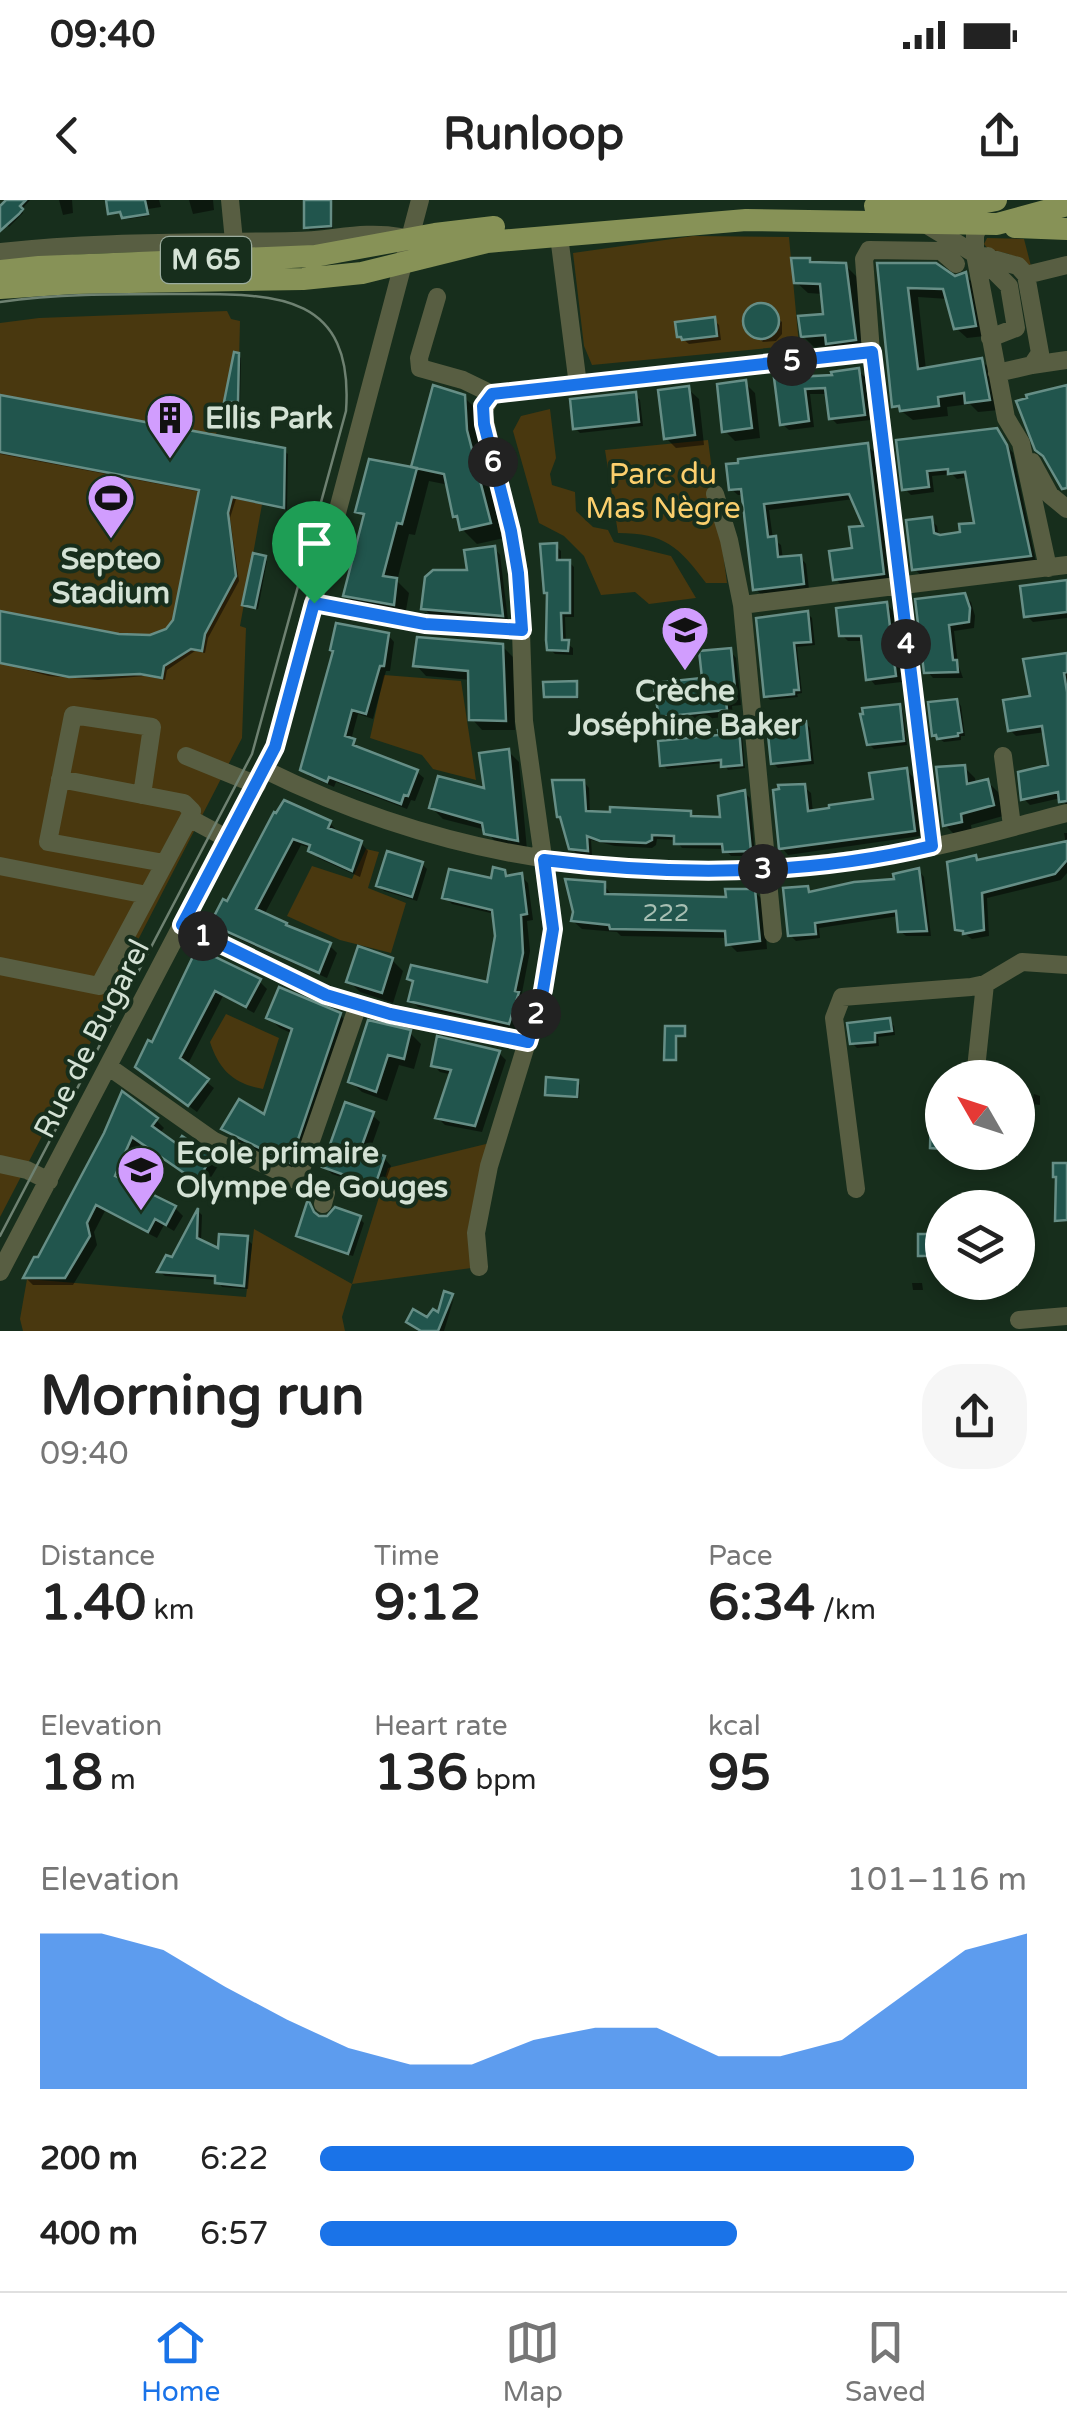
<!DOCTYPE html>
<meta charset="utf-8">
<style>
:root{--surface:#fff;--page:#f6f6f6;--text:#222;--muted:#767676;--line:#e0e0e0;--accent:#1a73e8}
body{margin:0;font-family:"Varela Round",sans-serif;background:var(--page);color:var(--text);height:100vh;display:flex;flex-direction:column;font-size:38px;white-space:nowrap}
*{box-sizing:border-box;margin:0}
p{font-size:32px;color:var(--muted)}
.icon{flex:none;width:55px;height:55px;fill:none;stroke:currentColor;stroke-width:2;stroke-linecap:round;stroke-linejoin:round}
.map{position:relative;height:1131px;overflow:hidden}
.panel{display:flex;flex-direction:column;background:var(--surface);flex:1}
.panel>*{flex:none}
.needle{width:65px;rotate:309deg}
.tools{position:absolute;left:925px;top:860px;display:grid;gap:20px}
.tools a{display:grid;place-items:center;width:110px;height:110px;border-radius:50%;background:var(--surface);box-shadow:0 5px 15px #0003;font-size:50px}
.pin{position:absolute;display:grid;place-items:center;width:85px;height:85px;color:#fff;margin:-102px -42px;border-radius:50% 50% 50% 0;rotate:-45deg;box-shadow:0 0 10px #0007}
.pin .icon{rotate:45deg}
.km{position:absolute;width:50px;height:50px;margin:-25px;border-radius:50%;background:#222;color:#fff;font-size:28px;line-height:50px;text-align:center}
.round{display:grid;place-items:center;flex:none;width:105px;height:105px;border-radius:40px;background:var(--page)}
.summary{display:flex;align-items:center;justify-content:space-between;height:170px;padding:0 40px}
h1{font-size:55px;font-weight:800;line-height:75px}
.metrics{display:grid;grid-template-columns:repeat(3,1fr);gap:15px;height:170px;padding:10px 40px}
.metrics div{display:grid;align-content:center}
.metrics b{font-size:50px;font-weight:800}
.metrics small{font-size:28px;font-weight:400}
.metrics p{font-size:28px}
.chart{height:280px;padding:20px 40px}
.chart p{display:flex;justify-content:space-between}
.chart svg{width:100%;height:180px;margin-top:10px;fill:var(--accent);opacity:.7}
ul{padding:0 40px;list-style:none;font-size:32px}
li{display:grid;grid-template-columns:160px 120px 1fr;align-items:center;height:75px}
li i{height:25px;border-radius:12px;background:var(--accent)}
.status{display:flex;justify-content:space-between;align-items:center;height:70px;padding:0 50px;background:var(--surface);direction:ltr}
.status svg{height:28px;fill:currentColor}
header{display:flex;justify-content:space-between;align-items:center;height:130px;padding:0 40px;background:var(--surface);font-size:45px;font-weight:800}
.tabs{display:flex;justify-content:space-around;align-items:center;height:140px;border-top:2px solid var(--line);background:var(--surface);font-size:28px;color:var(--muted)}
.tabs a{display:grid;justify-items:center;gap:5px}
.tabs .active{color:var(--accent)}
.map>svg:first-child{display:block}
.green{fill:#49380f}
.shadow{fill:#0007}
.building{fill:#21554d;stroke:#668e86;stroke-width:2.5}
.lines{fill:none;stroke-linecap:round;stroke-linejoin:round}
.minor{stroke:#585e42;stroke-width:18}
.major{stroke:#879257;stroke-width:22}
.tram{stroke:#6e8171;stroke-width:2.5}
.route-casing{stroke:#fff;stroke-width:20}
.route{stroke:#1a73e8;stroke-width:12}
.labels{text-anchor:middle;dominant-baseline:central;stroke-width:8;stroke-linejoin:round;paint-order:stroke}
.number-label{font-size:25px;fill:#a7bfb3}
.shield{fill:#172e1c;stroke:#9bac9e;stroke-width:2.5}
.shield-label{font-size:28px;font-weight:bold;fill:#d4e2d5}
.poi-label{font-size:30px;font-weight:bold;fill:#d4e2d5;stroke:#172e1c;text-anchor:start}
.park-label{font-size:30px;fill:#fbcf6d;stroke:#172e1c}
.street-label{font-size:30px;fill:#d4e2d5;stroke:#172e1c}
</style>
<div class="status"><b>09:40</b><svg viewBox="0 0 49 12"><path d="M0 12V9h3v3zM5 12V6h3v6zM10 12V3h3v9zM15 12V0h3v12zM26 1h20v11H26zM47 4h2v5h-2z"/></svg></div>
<header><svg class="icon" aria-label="back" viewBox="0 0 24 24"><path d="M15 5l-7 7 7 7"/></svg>Runloop<svg class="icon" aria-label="share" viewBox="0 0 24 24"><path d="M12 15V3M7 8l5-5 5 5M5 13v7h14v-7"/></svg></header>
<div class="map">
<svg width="1067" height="1131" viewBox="0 0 1067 1131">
<rect width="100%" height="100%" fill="#172e1c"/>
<path class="green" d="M693,36L789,37L799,145L592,165L584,146L573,53Z
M987,38L1024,39L1031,66L1009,54L988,49L984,44Z
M227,111L231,119L240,121L238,202L227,203L215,237L263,299L240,426L246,428L242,538L87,839L91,842L0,1017V123L39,118Z
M550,209L556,258L550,274L552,285L575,292L576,311L593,327L608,330L614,342L671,356L696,398L649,404L635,392L601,395L584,356L564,336L539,323L513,231L521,216Z
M708,240L727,383H706C679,347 665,333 618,333L605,250Z
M384,475L461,481L476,580L433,569L422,555L370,538Z
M366,649L379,652L368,688L406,703L391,753L340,740L287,716L312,666L352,679Z
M226,814L279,838L263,889C234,884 219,870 210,842Z
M490,943L479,1067L352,1084L342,1117L345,1131H23L20,1119L27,1079L246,1097L254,1029L352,1084L388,968Z"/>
<path class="shadow" d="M9,0H30L21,10L23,13L9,27L0,19V10Z
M59,0H72L73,13L63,15Z
M122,0H159L161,7L148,9L149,16L127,19L123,13L111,12Z
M189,0H213L214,10L193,14Z
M311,0L332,5L333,28L310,30L307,27Z
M809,60L813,65H845L857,77L866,151L839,154L831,146L814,147L803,136L825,116L823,94L808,93L796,82Z
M880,65L954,79L965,75L975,85L985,136L967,138L956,128L948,99L918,97L926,170L981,160L992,171L999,210L978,212L970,204L947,207L948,216L913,220L895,206Z
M755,107H767L782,122V134L776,141L763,142L748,128L747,116Z
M714,120L719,125L721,140L689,144L679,136Z
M238,155L241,158L240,204H229L226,201Z
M858,171L865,177L870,220L837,224L831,218L828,194H810L814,227L789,230L782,224L777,180L834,177Z
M745,183L755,193L760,238L735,241L725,231Z
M688,189L699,199L704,245L676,248L666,238Z
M635,195L640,200L643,226L580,233L575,228Z
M0,197L284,251L288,254L287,310L236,299L230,318L239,381L208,438L205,453L195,451L167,470L165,480L145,476L98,480L49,476L0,463V413L118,437L151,438L167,431L176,421L201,292L0,254Z
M464,197L479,212L481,247L504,338L477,344L462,329L455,316L449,285L429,281L415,335L409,334L397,381L409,393L405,416L358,407L346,395L366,319L358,311L370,262L419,271L414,266Z
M996,230L1013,253L1036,362L921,375L914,369L931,320L937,326L939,337L963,334L977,325L968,277L957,279L952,274L932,276L934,292L911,295L905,289L899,242Z
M867,246L874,252L889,380L842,385L835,379L866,328L854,299L769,310L773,339L781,345L783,359L800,357L806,364L809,389L762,395L755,389L744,295H738L731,289Z
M556,346L561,351V362H569L574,367V417H565L566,443L573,448V455L555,454L550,449Z
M494,348L500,355L508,420L430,415L424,408Z
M264,358L267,361L258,409L248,408L245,405Z
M1067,383V418L1033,422L1027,416Z
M964,396L971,402L975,416L974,428L954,431L958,464L963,478H933L927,471L918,401Z
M887,405L893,411L902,482L875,485L869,478L864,441H848L841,434Z
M808,414L812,418L815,445L797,447L802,493L797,494L798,497L770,500L766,496Z
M388,435L394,442L390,471H386L373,519L358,514L351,540L359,550L417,572L424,578L415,601L411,600L407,609L336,582L334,587L309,576L302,569Z
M502,446L513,457L515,530H482L472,519L471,480L426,476L416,465Z
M730,451L736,458L741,505L732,506L733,516L668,523L662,516L705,481Z
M1067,457V606L1061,598L1030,605L1024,599L1051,567L1046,532L1016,536L1010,530Z
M576,484L579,499H550L547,496Z
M957,501L961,506L965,536H961V540L944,542L934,535Z
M899,506L903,511L907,545L874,549L869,544Z
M806,523L810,528L814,564L778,568L773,563Z
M738,531L742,535L745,568L728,570L723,563L667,569L663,565Z
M508,551L519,562L527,650L497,644L486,630L443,619L432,608L487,592Z
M964,567L975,578L976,584L987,581L998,592L1003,616L971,625L972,632L956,636L945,625Z
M907,571L913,577L920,636L788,655L782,648L804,587L811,593L813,613L876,601Z
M584,582L589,588L590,614H690L696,619L722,620L744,592L750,598L755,656H731L725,649L682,648L676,640L657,639L656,645L652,648L615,646L591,640L592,655L577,654L571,648L564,621L559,616Z
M275,615L330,623L337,631L336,634L361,643L368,651L360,677L318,658L312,648L301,645L264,715L329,745L337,753L327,778L221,731L213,723L228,704Z
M1064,633H1067V673L1061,680L987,698L989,736L972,739L958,729L976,658L980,662L1066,644Z
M422,664L427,669L417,701L384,691L379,686Z
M919,671L924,677L931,736H906L900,731L899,716L819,728L820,738L796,741L790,735L807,688L812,693L897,681Z
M504,672L510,678L521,676L528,683L533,720L527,721L530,751L521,798L525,801L516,829L418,807L411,800L415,783L410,778L489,785L498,737L495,714L452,704L445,697L493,681Z
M604,685L613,697L729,699L754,691L763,700L767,749L737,752L729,744L728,738L621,736L617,732L582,729L573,721Z
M198,752L259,781L267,789L254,813L223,796L187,866L214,888L197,912L146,874L153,845Z
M392,760L403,771L393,803L360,792L349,781Z
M340,815L350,825L301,971L234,939L224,928L265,918L293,834L280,828L269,818Z
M889,821L894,826L895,835L878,837L879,846L857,848L852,843Z
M410,833L421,844L414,869L399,865L387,901L362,892L350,881Z
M499,853L506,860L482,932L445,925L438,918L453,875L440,872L433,865Z
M577,882L580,885L579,899L548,894Z
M1034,894L1040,896V905L1032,904Z
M372,915L380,922L369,953L384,958L391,966L382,991L332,974L325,967Z
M156,920L164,928L159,934L177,948L210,958L218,966L205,987L141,943L123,983L175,1008L183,1016L174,1031L164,1025L157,1038L105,1011L94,1032L97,1045L73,1085H33L26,1078L40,1060L106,934Z
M950,952H976V964L954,963L950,959Z
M310,1003L316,1017L359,1018L364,1023L353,1056L303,1040L299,1035Z
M199,1012L202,1015L201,1042L220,1051L247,1039L252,1044L248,1089L222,1087L218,1080L165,1076L160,1072L173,1060Z
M937,1036L940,1058H924L921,1055Z
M912,1083H922L923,1090H913Z
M454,1098L444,1131H417L428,1120L443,1121Z"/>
<path class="building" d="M6,0H26L20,6L23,9L19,14L0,31V6Z
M106,0H145L148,14L122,18L120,12L108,14Z
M304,0H331V26L304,28Z
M791,58H810V62L846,63L856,140L826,144L825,135L801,137L798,116L823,114L820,84L794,83Z
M877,63H936L955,76L966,72L976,126L954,129L943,89L908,88L918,169L982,158L990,200L965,203L964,193L938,197L939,206L900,211L899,206L892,207Z
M743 121a18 18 0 1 1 36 0a18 18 0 1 1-36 0Z
M715,117L717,136L682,140L681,137H677L675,122Z
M234,152L239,153L238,202H224Z
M859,168L865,215L829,219L825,188L805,189L809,221L780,225L774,178L832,175L831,172Z
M746,180L752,228L722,232L717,184Z
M433,185L465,195L467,230L491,323L460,330L457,316L453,317L444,274L411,267Z
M1067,185V288L1062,289L1043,256L1035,250L1016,201L1027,198L1026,195Z
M689,186L695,235L664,239L658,190Z
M636,192L639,222L573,229L570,199Z
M0,195L285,248L284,308L232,297L228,313L236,376L205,434L202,451L191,449L164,466L162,478L140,474L69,477L0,463V411L119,434L150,435L166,429L173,420L199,290L0,252Z
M997,228L1007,245L1031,356L912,370L906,320L932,317L934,333L940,335L960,332L959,324L974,323L965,272L948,274V269L927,271L929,287L902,290L896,240Z
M868,243L884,374L833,380L829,351L852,348L849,327L863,326L849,294L764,304L768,337L776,336L778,357L801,355L804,384L753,390L741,289L729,290L726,264L738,263V259Z
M369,259L417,268L402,324L397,323L383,376L397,378L394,405L343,396L364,314L355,312Z
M557,343V360H570V413H561L562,440H569L568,451L547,450L546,440L547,393H544L540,344Z
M495,346L503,416L421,409L425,377L433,370H467L464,350Z
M253,353L266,356L255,408L242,405Z
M1067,380V412L1024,417L1020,386Z
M965,393L970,408L969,422L949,425L953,460H957L958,472L924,473L915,399Z
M887,402L896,476L866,480L861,436H839L836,408Z
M808,411L811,442L794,443L799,490H794V494L764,497L756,418Z
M336,423L389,433L384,466H380L366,514L352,510L345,536L355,539L353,545L418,570L408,596L404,595L401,604L329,577L327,582L300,570L333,451L330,450Z
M417,437L503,444L506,521L469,520L468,471L413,466Z
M731,448L736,499L726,500L727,510L659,517L653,483L702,478L699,451Z
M1067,453V472L1064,473L1067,492V601L1059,602L1058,592L1021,600L1018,572L1048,565L1042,526L1008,531L1003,500L1030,496L1023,459Z
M577,481V497H544L543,482Z
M957,499L962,532L958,533V536L937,539L936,535L932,536L928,502Z
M900,504L904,541L867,545L860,514H863L862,508Z
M806,521L810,560L771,564L767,525Z
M739,528L742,565L721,567V560L660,566L658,541L719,535L718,530Z
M509,549L518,641L484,634L482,623L429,608L438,576L484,588L479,553Z
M965,565L967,584L988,579L994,605L961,614L962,622L943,626L936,567Z
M907,568L915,631L779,649L773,590L779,589L778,585L805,584L808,611L829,608V605L873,599L869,573Z
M552,580H584L586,611L610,612V607L691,611V616L720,617L718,596L745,590L751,651L723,652L722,644H674V636L652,635V640L646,643L600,641L587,636L588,651L569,649L560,617H557Z
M284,600L331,621L328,628L362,641L352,671L308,651L310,645L293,639L256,709L287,723L286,725L331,743L319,773L210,724L223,699L227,701L274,612L276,613Z
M1067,641V660L1055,674L982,693L984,730L963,734V731L955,730L947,662L976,655L977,660Z
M387,651L423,662L412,697L376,686Z
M493,667L505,670L506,676L522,673L527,714L521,715L523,753L515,791L519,792L509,824L408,801L413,781L407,779L411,765L487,782L495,736L492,710L442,698L449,669L491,678Z
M919,668L927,731L898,732L896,711L815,723L816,734L788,736L783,688L808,686L809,692L854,682L894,679L893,674Z
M565,679L605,682V694L726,697L725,689H755L760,741L726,745L725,731L610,729L609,725L571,721L573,712Z
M358,746L393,758L382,793L346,782Z
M197,748L261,779L246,807L215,791L180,858L209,879L188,906L135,867L148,840L152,842Z
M279,787L341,813L290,963L221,929L239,899L264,914L292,829L266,818Z
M890,818L892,831L875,833V842L850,844L847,823Z
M368,820L411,830L404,859L388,855L376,892L348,882Z
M665,826H685V836H676V860H664Z
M437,836L500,851L475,926L435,918L451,870L431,866Z
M546,877L578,880L577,897L545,895Z
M122,891L158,918L152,926L177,944L182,936L212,956L197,982L132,937L115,976L176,1006L166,1025L155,1019L148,1032L96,1005L87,1023L90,1036L65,1078H23L34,1057H38L104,933Z
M345,902L374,912L361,948L385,956L375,986L322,967Z
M931,911L942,912V949L930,948Z
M1053,963H1067V1020L1055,1021L1056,977H1053Z
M308,999L314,1012L319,1016H327L335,1007L361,1016L348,1054L296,1036Z
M198,1008L197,1038L218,1048L219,1034L248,1036L244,1086L215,1083V1076L157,1072L166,1055L172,1057Z
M918,1034H938V1056H918Z
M444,1091L453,1094L438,1131H421L406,1122L413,1109L427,1117L433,1109L438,1112Z"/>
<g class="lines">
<path class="minor" d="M230,0L234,41
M980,24L975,35V54L1006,218L1021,243L1048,368
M927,25L975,54L1018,66L1026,75L1067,65
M559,36L578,185
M0,52C98,41 195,43 294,41C333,41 360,30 401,37
M988,56V65L1009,86L1016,128L990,138
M437,97L419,158L420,168L463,180L492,194
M1032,165L1067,160
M997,173L1032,165L1040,153L1026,75
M492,194L871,152
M1032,262L1050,295L1067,309
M715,294L729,340L742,405L773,734
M314,403L425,424L521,430
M742,405L1067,365
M186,556L257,585
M1003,556L1012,626
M265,570C474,673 684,690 911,651C964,642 1015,626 1067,613
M60,579L184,603L192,611L189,618
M142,595L152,527L73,515L48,642L164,663
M932,646L871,152L864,59L869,50L941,51L956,64
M0,666L147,695
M182,725L325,795L389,813L528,842
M0,766L99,786L189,618L228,639
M109,867L214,941L326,993L323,1004
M975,878L985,784
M0,964L27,970L49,981
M297,981L358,805
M856,989L834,818L842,797L971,787L985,784L1022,762L1067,765
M479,1067L476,1033L489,966L543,790L553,729L524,521L519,373L483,212L492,194
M0,1072L275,547L420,0
M1019,1120L1067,1116"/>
<path class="major" d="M875,6L956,8L996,0
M1015,27L1067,29
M0,71L39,67L315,56L435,34L494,27
M0,88L73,83L303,79L362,73L487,42L746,20L997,24L1067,5"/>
<path class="tram" d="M0,102C56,94 113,94 169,94C262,95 355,84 346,211L252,554L0,1036"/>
</g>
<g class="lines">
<g class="route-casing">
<path id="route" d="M872,152L932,646C806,676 672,676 544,660L553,729L543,790L528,842L390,814L326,795L182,725L275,547L314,403L425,424L522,430L518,373L511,331L484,224L483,206L492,194Z"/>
</g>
<use href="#route" class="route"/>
</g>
<defs>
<g id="building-pin" transform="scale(2.5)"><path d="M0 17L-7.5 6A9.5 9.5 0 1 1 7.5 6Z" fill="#d19dfe" stroke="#172e1c"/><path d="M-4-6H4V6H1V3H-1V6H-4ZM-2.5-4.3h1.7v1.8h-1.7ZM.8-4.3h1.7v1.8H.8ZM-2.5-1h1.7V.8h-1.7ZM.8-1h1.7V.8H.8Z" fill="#111"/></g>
<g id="stadium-pin" transform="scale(2.5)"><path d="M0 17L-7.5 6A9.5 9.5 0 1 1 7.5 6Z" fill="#d19dfe" stroke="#172e1c"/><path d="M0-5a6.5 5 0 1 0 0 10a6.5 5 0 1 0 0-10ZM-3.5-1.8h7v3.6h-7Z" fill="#111"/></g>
<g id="school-pin" transform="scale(2.5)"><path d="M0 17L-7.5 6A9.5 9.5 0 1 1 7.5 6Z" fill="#d19dfe" stroke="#172e1c"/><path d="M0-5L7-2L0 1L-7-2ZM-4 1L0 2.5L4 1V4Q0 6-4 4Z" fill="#111"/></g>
</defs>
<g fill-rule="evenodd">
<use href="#building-pin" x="170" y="218"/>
<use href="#stadium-pin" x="111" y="298"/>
<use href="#school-pin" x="685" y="430"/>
<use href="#school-pin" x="141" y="970"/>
</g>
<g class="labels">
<g class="number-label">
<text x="666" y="713">222</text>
</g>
<rect class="shield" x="161" y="37" width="90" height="46" rx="8"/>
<g class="shield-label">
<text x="206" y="60">M 65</text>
</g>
<g class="poi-label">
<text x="205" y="218">Ellis Park</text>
<text x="111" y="359" text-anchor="middle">Septeo<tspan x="111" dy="34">Stadium</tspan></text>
<text x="685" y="491" text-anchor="middle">Crèche<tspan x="685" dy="34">Joséphine Baker</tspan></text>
<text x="176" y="953">Ecole primaire<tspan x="176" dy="34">Olympe de Gouges</tspan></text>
</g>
<g class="park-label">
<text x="663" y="274">Parc du<tspan x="663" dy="34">Mas Nègre</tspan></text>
</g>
<g class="street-label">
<text transform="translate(92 839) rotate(-63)">Rue de Bugarel</text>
</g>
</g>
</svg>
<div class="tools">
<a><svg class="needle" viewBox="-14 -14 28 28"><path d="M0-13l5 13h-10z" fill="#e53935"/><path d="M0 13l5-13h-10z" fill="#767676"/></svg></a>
<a><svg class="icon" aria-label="layers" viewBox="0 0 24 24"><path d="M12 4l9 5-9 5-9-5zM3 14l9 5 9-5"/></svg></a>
</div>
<div class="pin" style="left:314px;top:403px;background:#1e9e55"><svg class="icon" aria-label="arrive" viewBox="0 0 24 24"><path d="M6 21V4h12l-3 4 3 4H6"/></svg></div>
<b class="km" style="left:203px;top:736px">1</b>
<b class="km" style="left:536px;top:814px">2</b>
<b class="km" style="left:763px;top:669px">3</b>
<b class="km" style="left:906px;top:444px">4</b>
<b class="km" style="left:792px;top:161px">5</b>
<b class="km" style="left:493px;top:262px">6</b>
</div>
<section class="panel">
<div class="summary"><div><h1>Morning run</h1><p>09:40</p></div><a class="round"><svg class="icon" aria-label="share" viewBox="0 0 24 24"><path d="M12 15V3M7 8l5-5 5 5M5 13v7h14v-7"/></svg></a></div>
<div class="metrics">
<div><p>Distance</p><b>1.40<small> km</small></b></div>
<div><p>Time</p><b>9:12</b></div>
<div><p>Pace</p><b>6:34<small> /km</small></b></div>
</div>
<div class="metrics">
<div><p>Elevation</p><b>18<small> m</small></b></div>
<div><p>Heart rate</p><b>136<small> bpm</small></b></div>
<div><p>kcal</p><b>95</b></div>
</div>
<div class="chart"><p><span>Elevation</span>101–116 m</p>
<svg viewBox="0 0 160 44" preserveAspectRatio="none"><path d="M0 44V6L10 6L20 10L30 19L40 27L50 34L60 38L70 38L80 32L90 29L100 29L110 36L120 36L130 32L140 21L150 10L160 6V44z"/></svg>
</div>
<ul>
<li><b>200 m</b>6:22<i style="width:84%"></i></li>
<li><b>400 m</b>6:57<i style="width:59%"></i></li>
</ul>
</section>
<nav class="tabs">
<a class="active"><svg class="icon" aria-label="home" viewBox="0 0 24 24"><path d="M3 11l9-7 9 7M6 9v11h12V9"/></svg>Home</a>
<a><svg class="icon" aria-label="map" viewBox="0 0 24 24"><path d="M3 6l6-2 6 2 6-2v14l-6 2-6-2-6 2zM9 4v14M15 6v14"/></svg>Map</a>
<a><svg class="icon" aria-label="saved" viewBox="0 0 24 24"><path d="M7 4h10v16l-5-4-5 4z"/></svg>Saved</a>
</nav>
